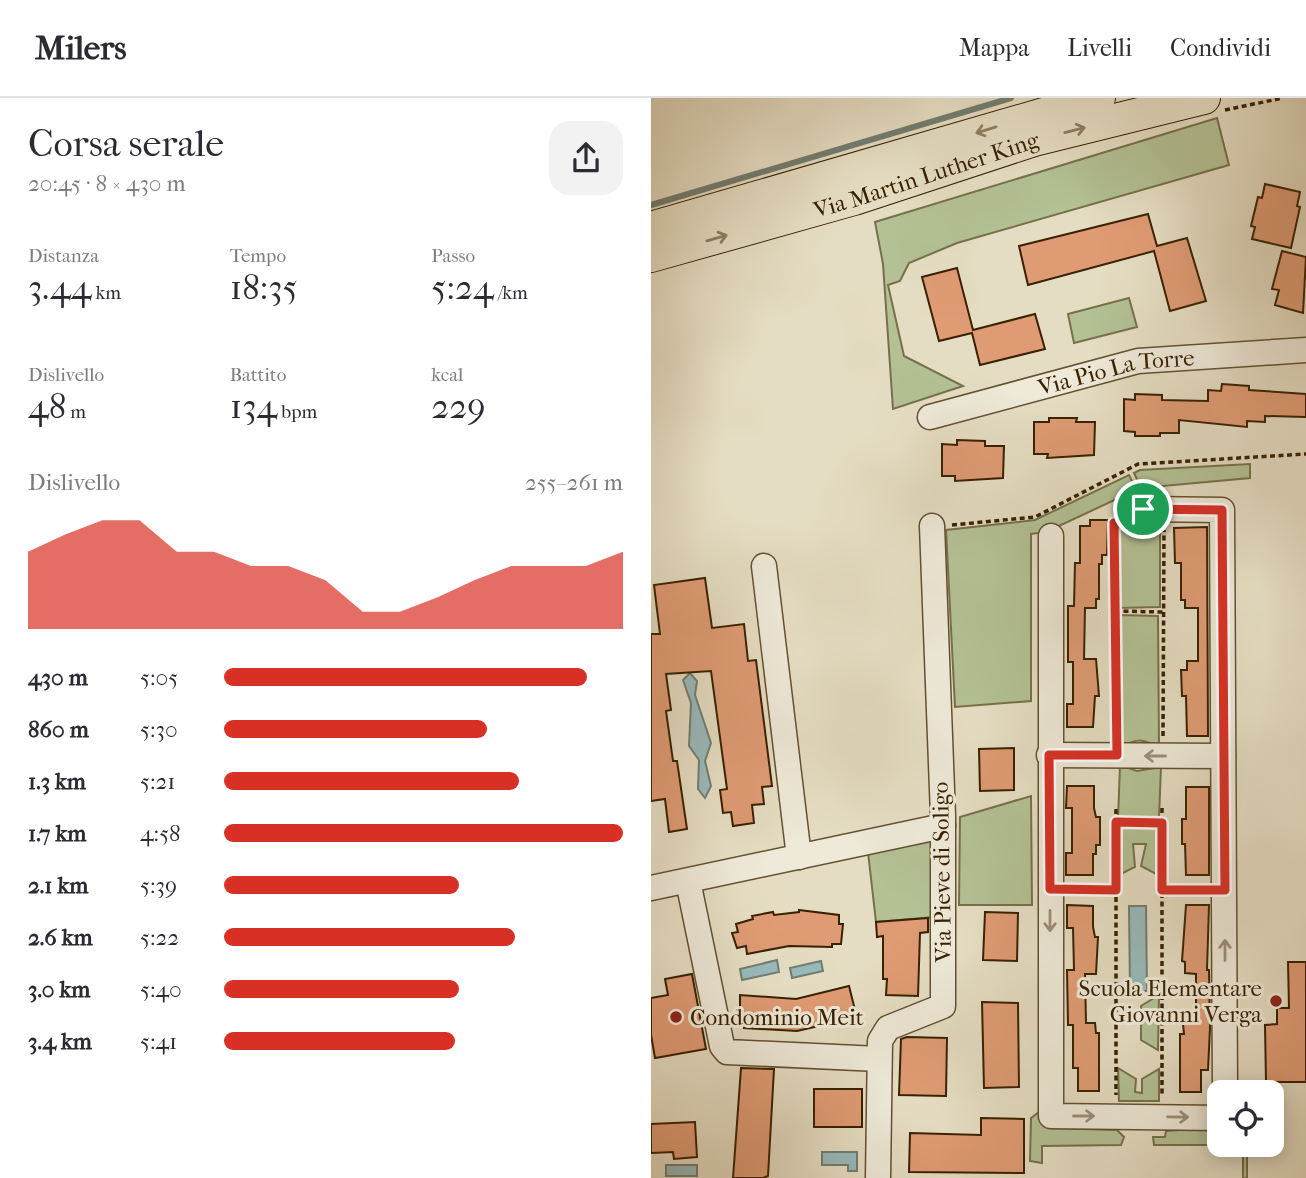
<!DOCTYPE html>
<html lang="it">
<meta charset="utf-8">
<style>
:root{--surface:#fff;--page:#f2f2f3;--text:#2b2b33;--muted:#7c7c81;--line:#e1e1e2;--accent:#d93025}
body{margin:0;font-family:"IM FELL French Canon",serif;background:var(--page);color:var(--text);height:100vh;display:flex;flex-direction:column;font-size:26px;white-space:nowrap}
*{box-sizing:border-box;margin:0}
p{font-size:23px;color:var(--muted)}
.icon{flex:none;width:38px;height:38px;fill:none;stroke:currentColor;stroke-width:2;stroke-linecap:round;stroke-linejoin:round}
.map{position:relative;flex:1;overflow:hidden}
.sheet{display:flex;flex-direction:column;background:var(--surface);width:651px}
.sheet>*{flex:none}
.controls{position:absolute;left:556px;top:982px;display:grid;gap:14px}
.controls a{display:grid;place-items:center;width:77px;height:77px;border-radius:14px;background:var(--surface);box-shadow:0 4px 18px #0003;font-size:35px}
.pin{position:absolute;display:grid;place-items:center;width:60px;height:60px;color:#fff;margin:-30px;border:4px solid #fff;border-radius:50%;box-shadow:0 2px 7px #0007}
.round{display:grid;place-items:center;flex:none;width:74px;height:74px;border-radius:21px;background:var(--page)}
.head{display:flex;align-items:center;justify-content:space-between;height:119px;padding:0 28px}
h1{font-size:38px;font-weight:600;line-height:52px}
.metrics{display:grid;grid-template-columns:repeat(3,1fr);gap:10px;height:119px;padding:7px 28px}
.metrics div{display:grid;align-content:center}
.metrics b{font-size:35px;font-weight:600}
.metrics small{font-size:19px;font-weight:400}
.metrics p{font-size:19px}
.chart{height:196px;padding:14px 28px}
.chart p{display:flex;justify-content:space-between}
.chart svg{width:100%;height:126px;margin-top:7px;fill:var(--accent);opacity:.7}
ul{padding:0 28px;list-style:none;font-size:23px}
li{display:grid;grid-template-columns:112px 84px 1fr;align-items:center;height:52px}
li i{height:18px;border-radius:9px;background:var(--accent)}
header{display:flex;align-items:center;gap:42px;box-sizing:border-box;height:98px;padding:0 35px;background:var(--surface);border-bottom:2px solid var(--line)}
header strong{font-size:33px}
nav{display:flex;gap:38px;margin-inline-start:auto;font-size:24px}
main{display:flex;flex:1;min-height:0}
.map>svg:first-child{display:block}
.green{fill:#b3c195;stroke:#76714a;stroke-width:2}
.water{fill:#98babc;stroke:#727d71;stroke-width:2}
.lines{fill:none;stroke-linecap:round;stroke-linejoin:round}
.stream{stroke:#727d71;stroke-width:6}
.building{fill:#df9b74;stroke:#382100;stroke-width:2}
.minor-casing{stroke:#635031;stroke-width:27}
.major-casing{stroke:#382100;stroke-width:34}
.path{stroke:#382100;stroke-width:3.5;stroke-dasharray:5 3.5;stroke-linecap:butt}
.minor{stroke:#eee9d8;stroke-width:24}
.major{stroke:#e5ddc3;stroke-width:32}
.oneway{stroke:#8e7f62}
.oneway2{stroke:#9c8f77}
.route-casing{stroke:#fff;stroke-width:14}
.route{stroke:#d93025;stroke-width:9}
.poi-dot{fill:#8f2418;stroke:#eee9d8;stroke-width:2.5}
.labels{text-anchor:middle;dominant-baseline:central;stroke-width:6;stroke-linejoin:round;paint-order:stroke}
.street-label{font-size:23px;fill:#382100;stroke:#eee9d8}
.poi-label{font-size:23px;fill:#382100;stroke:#eee9d8;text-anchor:end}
</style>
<header>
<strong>Milers</strong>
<nav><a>Mappa</a><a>Livelli</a><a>Condividi</a></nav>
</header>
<main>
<section class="sheet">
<div class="head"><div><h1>Corsa serale</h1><p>20:45 · 8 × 430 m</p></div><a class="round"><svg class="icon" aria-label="share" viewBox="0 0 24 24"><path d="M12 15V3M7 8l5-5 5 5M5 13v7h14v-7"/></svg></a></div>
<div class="metrics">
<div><p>Distanza</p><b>3.44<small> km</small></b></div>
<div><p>Tempo</p><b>18:35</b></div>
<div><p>Passo</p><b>5:24<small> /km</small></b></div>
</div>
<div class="metrics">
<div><p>Dislivello</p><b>48<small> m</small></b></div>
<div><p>Battito</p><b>134<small> bpm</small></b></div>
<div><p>kcal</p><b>229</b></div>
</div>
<div class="chart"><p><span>Dislivello</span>255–261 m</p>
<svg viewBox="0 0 160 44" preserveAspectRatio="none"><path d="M0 44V17L10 11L20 6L30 6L40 17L50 17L60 22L70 22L80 27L90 38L100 38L110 33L120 27L130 22L140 22L150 22L160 17V44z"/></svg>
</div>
<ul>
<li><b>430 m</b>5:05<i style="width:91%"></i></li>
<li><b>860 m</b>5:30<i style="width:66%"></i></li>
<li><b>1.3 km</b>5:21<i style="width:74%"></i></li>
<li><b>1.7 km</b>4:58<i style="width:100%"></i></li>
<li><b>2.1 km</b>5:39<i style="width:59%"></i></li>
<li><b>2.6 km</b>5:22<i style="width:73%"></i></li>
<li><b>3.0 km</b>5:40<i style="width:59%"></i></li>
<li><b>3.4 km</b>5:41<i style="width:58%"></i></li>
</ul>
</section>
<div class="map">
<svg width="655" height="1080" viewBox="0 0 655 1080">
<rect width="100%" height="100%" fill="#e5ddc3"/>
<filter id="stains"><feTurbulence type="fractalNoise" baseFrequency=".00286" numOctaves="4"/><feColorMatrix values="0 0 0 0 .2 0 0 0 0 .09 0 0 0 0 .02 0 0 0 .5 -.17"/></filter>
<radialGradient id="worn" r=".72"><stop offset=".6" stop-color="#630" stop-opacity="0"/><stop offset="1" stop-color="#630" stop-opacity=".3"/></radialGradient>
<path class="green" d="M566,20L578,67L306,145L258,165L249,183L237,187L253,258L312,288L242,311L232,166L224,124Z
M478,200L486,229L423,245L417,216Z
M599,366V380L490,390L483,375L489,372Z
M478,377L485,392L395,434L380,436V603L304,609L295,432L384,422Z
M495,415L509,416V509L467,510V427L494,426Z
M466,517L507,518L508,650C492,640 484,640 468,651Z
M469,667L486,673L510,669L508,720L467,722Z
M380,698L381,807H308L309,719Z
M467,727L507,728V777L490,768L495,746H482L484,769L468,777Z
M282,742L283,819L225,824L217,754Z
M508,897L507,952L490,942V908Z
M467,970L485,981L484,994L491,995V981L508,971V1003H468Z
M396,1008L397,1030L466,1032L473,1039L470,1047L391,1048V1065L379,1063L380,1020Z
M569,1029V1046L596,1047V1080H592V1047H503L502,1039H514L515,1033Z"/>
<path class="water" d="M39,575L46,583L44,597L60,645L54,663L60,688L54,700L47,691L48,662L38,648L40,605L32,582Z
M478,808H495L496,893H479Z
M126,862L128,874L91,882L89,871Z
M170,863L172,873L141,880L139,870Z
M171,1054H206V1073H197V1067H171Z
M15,1067H46V1078H15Z"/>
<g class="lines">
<path class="stream" d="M0,107L360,0"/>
</g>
<path class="building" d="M614,86L649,94L646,108L649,109L640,150L601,141L604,129L600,128L607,99L611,100Z
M497,116L506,148L536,140L555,203L519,213L503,153L377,187L368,148Z
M631,153L655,159L652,215L624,207L628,192L621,191Z
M306,170L322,232L384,216L394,251L329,267L321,235L288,243L271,179Z
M571,286L598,288V292L655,296V319L614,318V324L596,323V329L528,322V335H509V338H484V334L473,333V301L484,302V296L511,297V302L557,303V292L570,293Z
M398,320H426L425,324H444L443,357L396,360L397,356H383V324H398Z
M306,342L334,343V348H353L352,380L304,383V378H291V346L306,347Z
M439,422H457L456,457H451V466H448V501H445V510H434L433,561H445L448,598H444L442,629H416V606H422V564H417V508H423L424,465H429V428H439Z
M556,429L557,638H536L535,598H531L530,572H536V563H547V510H534V502H530V465H524L523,430Z
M54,480L61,530L93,526L97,563L105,562L121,688L111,689L113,706L101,707L103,725L82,728L80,714L72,715L69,692L76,691L60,573L15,576L20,612L15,613L22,663H26L36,731L18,734L14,701L0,703V536H9L3,487Z
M363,650V692L329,693L328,651Z
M416,688H443V710L445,719H449V747H445V756H442V777H415V755H421V710H415Z
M535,689H558V777H535L534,746H531V721H535Z
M416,807L442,808V829L444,839H447L445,876H434L435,925H444L445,935H448V993H427V970H422V927H417L416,872H423L422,830H416Z
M535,807H558L556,872H558L559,930L557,972H550V994H529V936H533L532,926H545V876L534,875V864L531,863Z
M148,812L188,817V826H192L190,846H181V849L138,848L96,856L95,848L86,850L81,835L87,834L85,826L102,821L101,818L122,814L123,817L148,814Z
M334,814L367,815L366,863L332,862Z
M277,820V834L269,835L267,898L235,897L236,881H232V838L226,839L225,824Z
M637,864H655V984H615L614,927L626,926V910H638Z
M41,876L55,951L4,960L0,937V900L17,897L14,881Z
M198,888L204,912H201L203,920L146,933L93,930V922H89V897L145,901Z
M331,904L367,905L368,989L333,990Z
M256,939L296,940L295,998L248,997L250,941Z
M90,970L123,971L117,1078L112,1080H82Z
M163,991H211V1029H163Z
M330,1020L373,1021V1075L258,1074L259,1035L330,1037Z
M44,1024L46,1059L23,1061L22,1054L0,1055V1026Z"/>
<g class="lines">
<g class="minor-casing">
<g id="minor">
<path id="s1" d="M279,319L487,263L655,252"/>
<path d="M492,411L571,412L574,994"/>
<path d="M400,438V1018L569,1020"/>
<path d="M113,468L148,759"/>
<path d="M398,657L572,658"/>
<path d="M37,783L71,948L76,954L228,961"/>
<path d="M0,790L292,728"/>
<path d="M227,1080L229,943L237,930L292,908V718L281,428"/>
</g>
</g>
<g class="major-casing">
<g id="major">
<path d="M0,130L448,0"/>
<path id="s2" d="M0,158L203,101L383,42L553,0"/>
</g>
</g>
<path class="path" d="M574,12L632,0
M301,427L384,419L487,366L655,356
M464,513L512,514
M466,638L463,425H477
M512,638L513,432
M511,710V999
M465,711V724L511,725
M465,724V791
M422,791H465V997
M511,792H551"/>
<use href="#minor" class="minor"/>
<use href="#major" class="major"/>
</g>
<defs><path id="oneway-shaft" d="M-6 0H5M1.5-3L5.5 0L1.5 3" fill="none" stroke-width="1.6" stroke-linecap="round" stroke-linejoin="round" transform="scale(1.75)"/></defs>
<g class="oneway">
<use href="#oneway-shaft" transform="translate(335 32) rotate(163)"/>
<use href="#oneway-shaft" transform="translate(424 32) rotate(-14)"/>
<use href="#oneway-shaft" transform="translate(66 140) rotate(-16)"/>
</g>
<g class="oneway2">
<use href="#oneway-shaft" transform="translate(504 658) rotate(-180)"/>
<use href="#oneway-shaft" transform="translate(399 823) rotate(90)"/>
<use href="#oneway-shaft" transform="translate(574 852) rotate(-90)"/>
<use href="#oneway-shaft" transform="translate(433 1018)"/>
<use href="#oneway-shaft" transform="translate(527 1019) rotate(1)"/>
</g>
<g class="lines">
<g class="route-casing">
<path id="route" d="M492,411L571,412L574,792H511V725L465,724V792L399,791L398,657H466L463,425H492Z"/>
</g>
<use href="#route" class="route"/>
</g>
<g class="poi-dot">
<circle cx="625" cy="903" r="7"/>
<circle cx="25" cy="919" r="7"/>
</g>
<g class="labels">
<g class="street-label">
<text stroke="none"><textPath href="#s2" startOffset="287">Via Martin Luther King</textPath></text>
<text stroke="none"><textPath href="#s1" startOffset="192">Via Pio La Torre</textPath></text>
<text transform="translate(291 774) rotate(-91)">Via Pieve di Soligo</text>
</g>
<g class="poi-label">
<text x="611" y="890">Scuola Elementare<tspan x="611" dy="26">Giovanni Verga</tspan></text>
<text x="39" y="919" text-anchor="start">Condominio Meit</text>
</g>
</g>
<rect width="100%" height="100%" filter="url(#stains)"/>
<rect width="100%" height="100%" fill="url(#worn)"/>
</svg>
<div class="controls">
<a><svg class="icon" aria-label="locate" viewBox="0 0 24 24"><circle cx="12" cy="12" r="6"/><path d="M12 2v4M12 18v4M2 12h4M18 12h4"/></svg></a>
</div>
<div class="pin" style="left:492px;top:411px;background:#1e9e55"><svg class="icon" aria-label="arrive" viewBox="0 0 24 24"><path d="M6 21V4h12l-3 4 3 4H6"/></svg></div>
</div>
</main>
